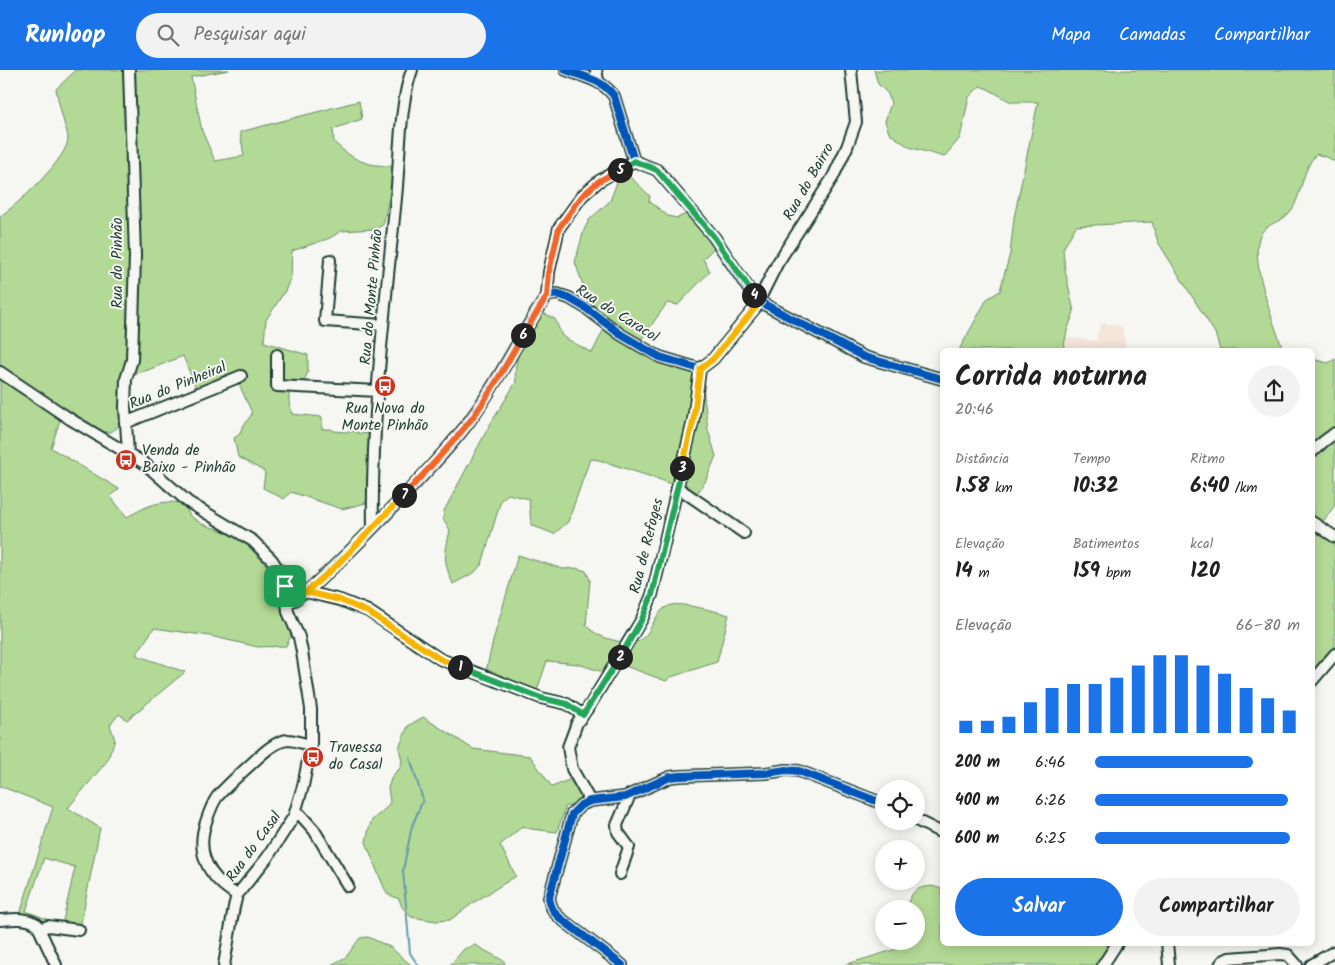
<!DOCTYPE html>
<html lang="pt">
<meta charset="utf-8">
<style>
:root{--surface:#fff;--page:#f2f2f2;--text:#222;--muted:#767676;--accent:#1a73e8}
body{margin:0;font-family:Kalam,sans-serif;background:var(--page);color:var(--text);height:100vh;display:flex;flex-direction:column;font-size:19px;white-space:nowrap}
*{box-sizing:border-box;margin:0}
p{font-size:16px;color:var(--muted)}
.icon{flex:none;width:28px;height:28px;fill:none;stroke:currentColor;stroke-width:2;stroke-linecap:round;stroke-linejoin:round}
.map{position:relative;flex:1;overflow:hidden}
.sheet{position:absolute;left:940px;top:278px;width:375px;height:598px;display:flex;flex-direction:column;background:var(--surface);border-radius:8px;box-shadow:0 2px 12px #0003}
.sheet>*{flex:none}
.tools{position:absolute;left:875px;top:710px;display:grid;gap:10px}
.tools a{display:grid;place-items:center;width:50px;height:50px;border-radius:50%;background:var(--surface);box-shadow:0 2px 12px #0003;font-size:25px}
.pin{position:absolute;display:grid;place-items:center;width:42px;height:42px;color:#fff;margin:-21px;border-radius:10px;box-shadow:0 2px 8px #0006}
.km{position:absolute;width:25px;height:25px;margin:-12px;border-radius:50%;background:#222;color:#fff;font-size:14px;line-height:25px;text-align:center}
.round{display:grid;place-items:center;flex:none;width:52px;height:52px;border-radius:26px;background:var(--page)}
.overview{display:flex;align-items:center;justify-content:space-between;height:85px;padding:0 15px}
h1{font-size:28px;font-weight:800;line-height:38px}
.metrics{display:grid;grid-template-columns:repeat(3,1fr);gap:8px;height:85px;padding:5px 15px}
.metrics div{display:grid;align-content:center}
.metrics b{font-size:21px;font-weight:800}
.metrics small{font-size:14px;font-weight:400}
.metrics p{font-size:14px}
.chart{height:140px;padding:10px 15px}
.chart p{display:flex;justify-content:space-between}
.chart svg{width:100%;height:90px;margin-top:5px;stroke:var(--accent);stroke-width:6}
.action{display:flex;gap:10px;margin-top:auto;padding:10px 15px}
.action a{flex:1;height:58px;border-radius:30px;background:var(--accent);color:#fff;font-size:20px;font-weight:800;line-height:58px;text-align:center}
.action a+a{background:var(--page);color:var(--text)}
ul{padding:0 15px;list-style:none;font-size:16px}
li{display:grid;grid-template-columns:80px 60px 1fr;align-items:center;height:38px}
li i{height:12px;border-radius:6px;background:var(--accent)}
header{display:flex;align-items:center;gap:30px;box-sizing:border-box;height:70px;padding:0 25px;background:var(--accent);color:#fff}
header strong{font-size:24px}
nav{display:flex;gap:28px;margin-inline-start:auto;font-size:18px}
.search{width:350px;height:45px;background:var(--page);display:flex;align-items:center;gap:12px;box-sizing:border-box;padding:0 18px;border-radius:28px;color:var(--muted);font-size:19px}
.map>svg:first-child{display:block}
.built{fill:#f4e5da}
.green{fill:#b2d995;stroke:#688b64}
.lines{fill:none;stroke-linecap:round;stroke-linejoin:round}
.stream{stroke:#6899ab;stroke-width:2}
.minor-casing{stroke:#1f3d34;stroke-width:14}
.minor{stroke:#f6f6f2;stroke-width:10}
.cycleway-casing{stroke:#f6f6f2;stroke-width:11}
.cycleway{stroke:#0057b8;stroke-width:8}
.split-1-casing{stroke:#fff;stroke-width:10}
.split-2-casing{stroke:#fff;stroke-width:10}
.split-3-casing{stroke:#fff;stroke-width:10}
.split-4-casing{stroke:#fff;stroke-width:10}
.split-5-casing{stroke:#fff;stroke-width:10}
.split-6-casing{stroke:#fff;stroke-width:10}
.split-7-casing{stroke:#fff;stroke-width:10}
.split-8-casing{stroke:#fff;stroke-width:10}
.split-1{stroke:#f5b400;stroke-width:6}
.split-2{stroke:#22a559;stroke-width:6}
.split-3{stroke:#22a559;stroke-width:6}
.split-4{stroke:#f5b400;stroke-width:6}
.split-5{stroke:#22a559;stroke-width:6}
.split-6{stroke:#f0652b;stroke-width:6}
.split-7{stroke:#f0652b;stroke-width:6}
.split-8{stroke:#f5b400;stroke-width:6}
.labels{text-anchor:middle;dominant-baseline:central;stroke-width:4;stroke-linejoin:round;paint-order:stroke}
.street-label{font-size:15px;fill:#1f3d34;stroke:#f6f6f2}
.poi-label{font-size:15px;fill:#1f3d34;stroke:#f6f6f2;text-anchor:start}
</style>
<header>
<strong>Runloop</strong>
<div class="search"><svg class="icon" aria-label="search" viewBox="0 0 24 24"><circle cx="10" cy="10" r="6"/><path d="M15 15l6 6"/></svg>Pesquisar aqui</div>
<nav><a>Mapa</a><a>Camadas</a><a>Compartilhar</a></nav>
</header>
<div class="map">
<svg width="1335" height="895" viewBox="0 0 1335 895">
<rect width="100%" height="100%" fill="#f6f6f2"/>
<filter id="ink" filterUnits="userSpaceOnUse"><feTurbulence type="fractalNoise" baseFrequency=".02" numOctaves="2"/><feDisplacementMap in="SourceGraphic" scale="10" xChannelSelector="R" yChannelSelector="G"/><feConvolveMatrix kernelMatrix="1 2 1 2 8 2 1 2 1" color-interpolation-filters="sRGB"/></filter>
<g filter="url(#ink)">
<path class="built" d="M1101,253L1122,256L1126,280H1064V267L1096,271Z"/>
<path class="green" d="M74,0H229L191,7L202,61L215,91L244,86L240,62L359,31L362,49L333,59L334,72C355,92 367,96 396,96L383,155L375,159L341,161L330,168L292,181L291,207L285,221L266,250L264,272L308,285V302L303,313L289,320V333L292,344L322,347V359H331L334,361L345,362L357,361V363L371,364L373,433L366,431V433L342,439L291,422L284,429L263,418L265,403L264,401L238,387L234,368L240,364C241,356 249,350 252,343L234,303L196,318L183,286L148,300L121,308L120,351L118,357L111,362H102L65,338L60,350L51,378L119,419L110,426L127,447C149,435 158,430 183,433L190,446L202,454L232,464L246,474L266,495L272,504L290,557L291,566L286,576L258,577L210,566L154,558L136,585L185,602L127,650L119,644L110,655L115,670L107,691L68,738L100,758L80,858L62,855L75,797L44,788L26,841L44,848L48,850L46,853L20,844L53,737L0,716V146C17,136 69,87 68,68C68,63 65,57 64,53C61,41 58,30 56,19L74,2Z
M874,0H1335V92L1329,88L1316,84C1302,101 1303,118 1294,136C1285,153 1270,151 1262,162C1246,183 1275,256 1283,280H1220L1215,263L1158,172L1152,152L1076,156L1063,179L1065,200L1074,242L1067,261L1063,280H959L987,229L1000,221L1003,209L1010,184L1014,148L1038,32H1011L988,19L980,16L969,27L960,68L944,87L909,77L889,63L885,51L891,33L888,24L878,14Z
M622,99L650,126L649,131L668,146L677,148L689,143L716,176L703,189L710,201L678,235L667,233L636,277L690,292L703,317L708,360L716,386L705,412L696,425L661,410L599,390L590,389L568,452L554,464L531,455L529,429L508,424L501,430L482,494L475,502L453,514C442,489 445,485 450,460L443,448L444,441L488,358L516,312C511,286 530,264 543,243L555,249L562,266L592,283L609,249L589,232L575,192L584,160L589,150L610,131Z
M1312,289L1328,293L1335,289V435L1322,453L1335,469V579L1313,607Z
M518,485L563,499L576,498L586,501L590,510L586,555C595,565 604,568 617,571C657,582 646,541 672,535C680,532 719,542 729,545L717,592L671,607L666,611L617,593L609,604L578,594L547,591L537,620L506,611L486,601L494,567Z
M423,647L473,679L530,686L552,717L573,708L584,726L575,738L566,736L557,762L531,759L523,756L500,775L516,806L473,833L450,850L436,851L411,847L402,837L399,829L387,824L377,801L366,772L369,758L372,750L386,738L390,732L388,718L392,706L400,698L402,691L399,678L408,656Z
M932,816L942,819V872L1112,873L1097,895H844L900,878L905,871H916V839H906C912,822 913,818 932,816Z
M368,867L390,877L411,895H331L346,887L360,868Z
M475,875L504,891L505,895H450L464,879Z"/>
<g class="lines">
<path class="stream" d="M410,688L423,730L412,756L403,800L410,883L418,895"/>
<g class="minor-casing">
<path id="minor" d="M566,0C586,8 601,9 614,26L634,91L657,100L714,167L748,218L760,232L864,287L942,309
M596,0L598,10
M330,190L325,251L383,255
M547,226L549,202L559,158L582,126L599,111L634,91
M759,230L777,194L833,107L847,77L856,52L851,0
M277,285V316L378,321
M0,302L70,349L144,393L188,432L253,471L272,490L281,504L285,516
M125,353L241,306
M1312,382L1323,372L1335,363
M128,384L125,337L126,309L132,290L135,186L129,0
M677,417L744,463
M1312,452L1335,467
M373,458C371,348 385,238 396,128C400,90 399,35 412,0
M306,522L340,530L368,541L440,589L541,628L567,634L583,645
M301,523L306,522C344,489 379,452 414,415C434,393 456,371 473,346C501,308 520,265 547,226L557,224L569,228L586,238L620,264L642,277L660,287L700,299L713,289L760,232
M1312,611L1335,584
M590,731L572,699L568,677L577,653L590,635L642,549L652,525L693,351L700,299
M296,740L314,760L348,816
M916,750L942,763
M620,804L629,777L618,762L617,755L630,725
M237,825C209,808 195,784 206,752C209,743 212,734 217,727C227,715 239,705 250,695C260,686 274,671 288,670C295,670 304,674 311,675
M0,850C13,849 25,847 37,854L56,895
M40,859L48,856L79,860
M1167,872L1169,895
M224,895L234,837L237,825L267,788L294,746L303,716L311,675V639L302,582L299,567L288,542L287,530L283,523V519L287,514H296L300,520V525L295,530H287
M622,895L560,848C553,842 551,837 549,828L572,744L581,735L590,731L625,727L670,707L679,706L766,703L786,700L799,701L884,734
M1103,895L1118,872
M1220,895L1223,891L1229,888L1280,884L1288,885L1297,895
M1311,895L1335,881"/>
</g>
<use href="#minor" class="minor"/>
<g class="cycleway-casing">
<path id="cycleway" d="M566,0C586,8 601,9 614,26L634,91L657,100L714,167L748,218L760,232L864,287L942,309
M301,523L306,522C344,489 379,452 414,415C434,393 456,371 473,346C501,308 520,265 547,226L557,224L569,228L586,238L620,264L642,277L660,287L700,299L713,289L760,232
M622,895L560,848C553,842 551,837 549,828L572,744L581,735L590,731L625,727L670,707L679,706L766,703L786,700L799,701L884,734"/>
</g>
<use href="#cycleway" class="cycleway"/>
</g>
</g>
<g class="lines" filter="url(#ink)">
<g class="split-1-casing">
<path id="split-1" d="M285,516L293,513L299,517L300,523L306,522L340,530L368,542L440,589L460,597"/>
</g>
<g class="split-2-casing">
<path id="split-2" d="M460,597L541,628L567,634L583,645L620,587"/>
</g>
<g class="split-3-casing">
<path id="split-3" d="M620,587L642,549L652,525L682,398"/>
</g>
<g class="split-4-casing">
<path id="split-4" d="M682,398L693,352L700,299L713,289L760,232L754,225"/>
</g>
<g class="split-5-casing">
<path id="split-5" d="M620,100L634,91L657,100L714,167L754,225"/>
</g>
<g class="split-6-casing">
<path id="split-6" d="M523,265L547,226L549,202L559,158L582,126L599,111L620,100"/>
</g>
<g class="split-7-casing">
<path id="split-7" d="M404,425C427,400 452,375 473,347C492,321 507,293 523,265"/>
</g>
<g class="split-8-casing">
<path id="split-8" d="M285,516L283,523L285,528L292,531L298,529L300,523L306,522L338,494L404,425"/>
</g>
<use href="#split-1" class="split-1"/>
<use href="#split-2" class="split-2"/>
<use href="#split-3" class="split-3"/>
<use href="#split-4" class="split-4"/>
<use href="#split-5" class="split-5"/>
<use href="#split-6" class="split-6"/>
<use href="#split-7" class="split-7"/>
<use href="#split-8" class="split-8"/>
</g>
<defs>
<g id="bus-disc" transform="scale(1.125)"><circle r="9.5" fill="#c8321e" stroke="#f6f6f2"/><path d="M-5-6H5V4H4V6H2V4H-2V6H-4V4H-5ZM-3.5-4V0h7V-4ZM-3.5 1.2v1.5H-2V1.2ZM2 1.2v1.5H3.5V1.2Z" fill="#fff"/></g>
</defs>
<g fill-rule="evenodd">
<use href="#bus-disc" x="385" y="316"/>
<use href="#bus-disc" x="126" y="390"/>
<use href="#bus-disc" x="313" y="687"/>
</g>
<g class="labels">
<g class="street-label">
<text transform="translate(809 112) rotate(-60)">Rua do Bairro</text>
<text transform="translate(118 193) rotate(-90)">Rua do Pinhão</text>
<text transform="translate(372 227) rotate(-85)">Rua do Monte Pinhão</text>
<text transform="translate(617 244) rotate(32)">Rua do Caracol</text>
<text transform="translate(178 316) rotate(-22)">Rua do Pinheiral</text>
<text transform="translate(647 476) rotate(-76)">Rua de Refoges</text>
<text transform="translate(254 777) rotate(-54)">Rua do Casal</text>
</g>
<g class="poi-label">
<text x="385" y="339" text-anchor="middle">Rua Nova do<tspan x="385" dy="17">Monte Pinhão</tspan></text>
<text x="142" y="381">Venda de<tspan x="142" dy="17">Baixo - Pinhão</tspan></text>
<text x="329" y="678">Travessa<tspan x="329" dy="17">do Casal</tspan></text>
</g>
</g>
</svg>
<div class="tools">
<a><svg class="icon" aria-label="locate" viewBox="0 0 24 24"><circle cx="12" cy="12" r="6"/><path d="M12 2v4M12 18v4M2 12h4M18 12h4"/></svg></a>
<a>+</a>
<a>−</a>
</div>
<div class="pin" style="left:285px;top:516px;background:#1e9e55"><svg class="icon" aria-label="arrive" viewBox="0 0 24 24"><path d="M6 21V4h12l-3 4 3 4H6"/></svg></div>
<b class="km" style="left:460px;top:597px">1</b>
<b class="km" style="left:620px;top:587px">2</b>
<b class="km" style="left:682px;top:398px">3</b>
<b class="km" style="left:754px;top:225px">4</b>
<b class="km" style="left:620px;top:100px">5</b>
<b class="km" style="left:523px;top:265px">6</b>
<b class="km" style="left:404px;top:425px">7</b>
<section class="sheet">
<div class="overview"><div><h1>Corrida noturna</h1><p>20:46</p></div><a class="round"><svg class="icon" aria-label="share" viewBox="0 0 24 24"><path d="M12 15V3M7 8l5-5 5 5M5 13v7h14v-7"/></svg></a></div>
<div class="metrics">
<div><p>Distância</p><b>1.58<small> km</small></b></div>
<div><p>Tempo</p><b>10:32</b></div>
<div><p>Ritmo</p><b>6:40<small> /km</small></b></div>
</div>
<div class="metrics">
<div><p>Elevação</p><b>14<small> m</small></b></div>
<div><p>Batimentos</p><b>159<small> bpm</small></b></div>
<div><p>kcal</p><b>120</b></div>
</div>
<div class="chart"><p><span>Elevação</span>66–80 m</p>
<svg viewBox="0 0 160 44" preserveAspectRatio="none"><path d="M5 44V38M15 44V38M25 44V36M35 44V29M45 44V22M55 44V20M65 44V20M75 44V17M85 44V11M95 44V6M105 44V6M115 44V11M125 44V15M135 44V22M145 44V27M155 44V33"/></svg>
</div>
<ul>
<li><b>200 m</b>6:46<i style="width:77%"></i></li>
<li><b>400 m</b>6:26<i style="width:94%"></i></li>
<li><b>600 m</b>6:25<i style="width:95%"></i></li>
</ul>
<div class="action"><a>Salvar</a><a>Compartilhar</a></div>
</section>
</div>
